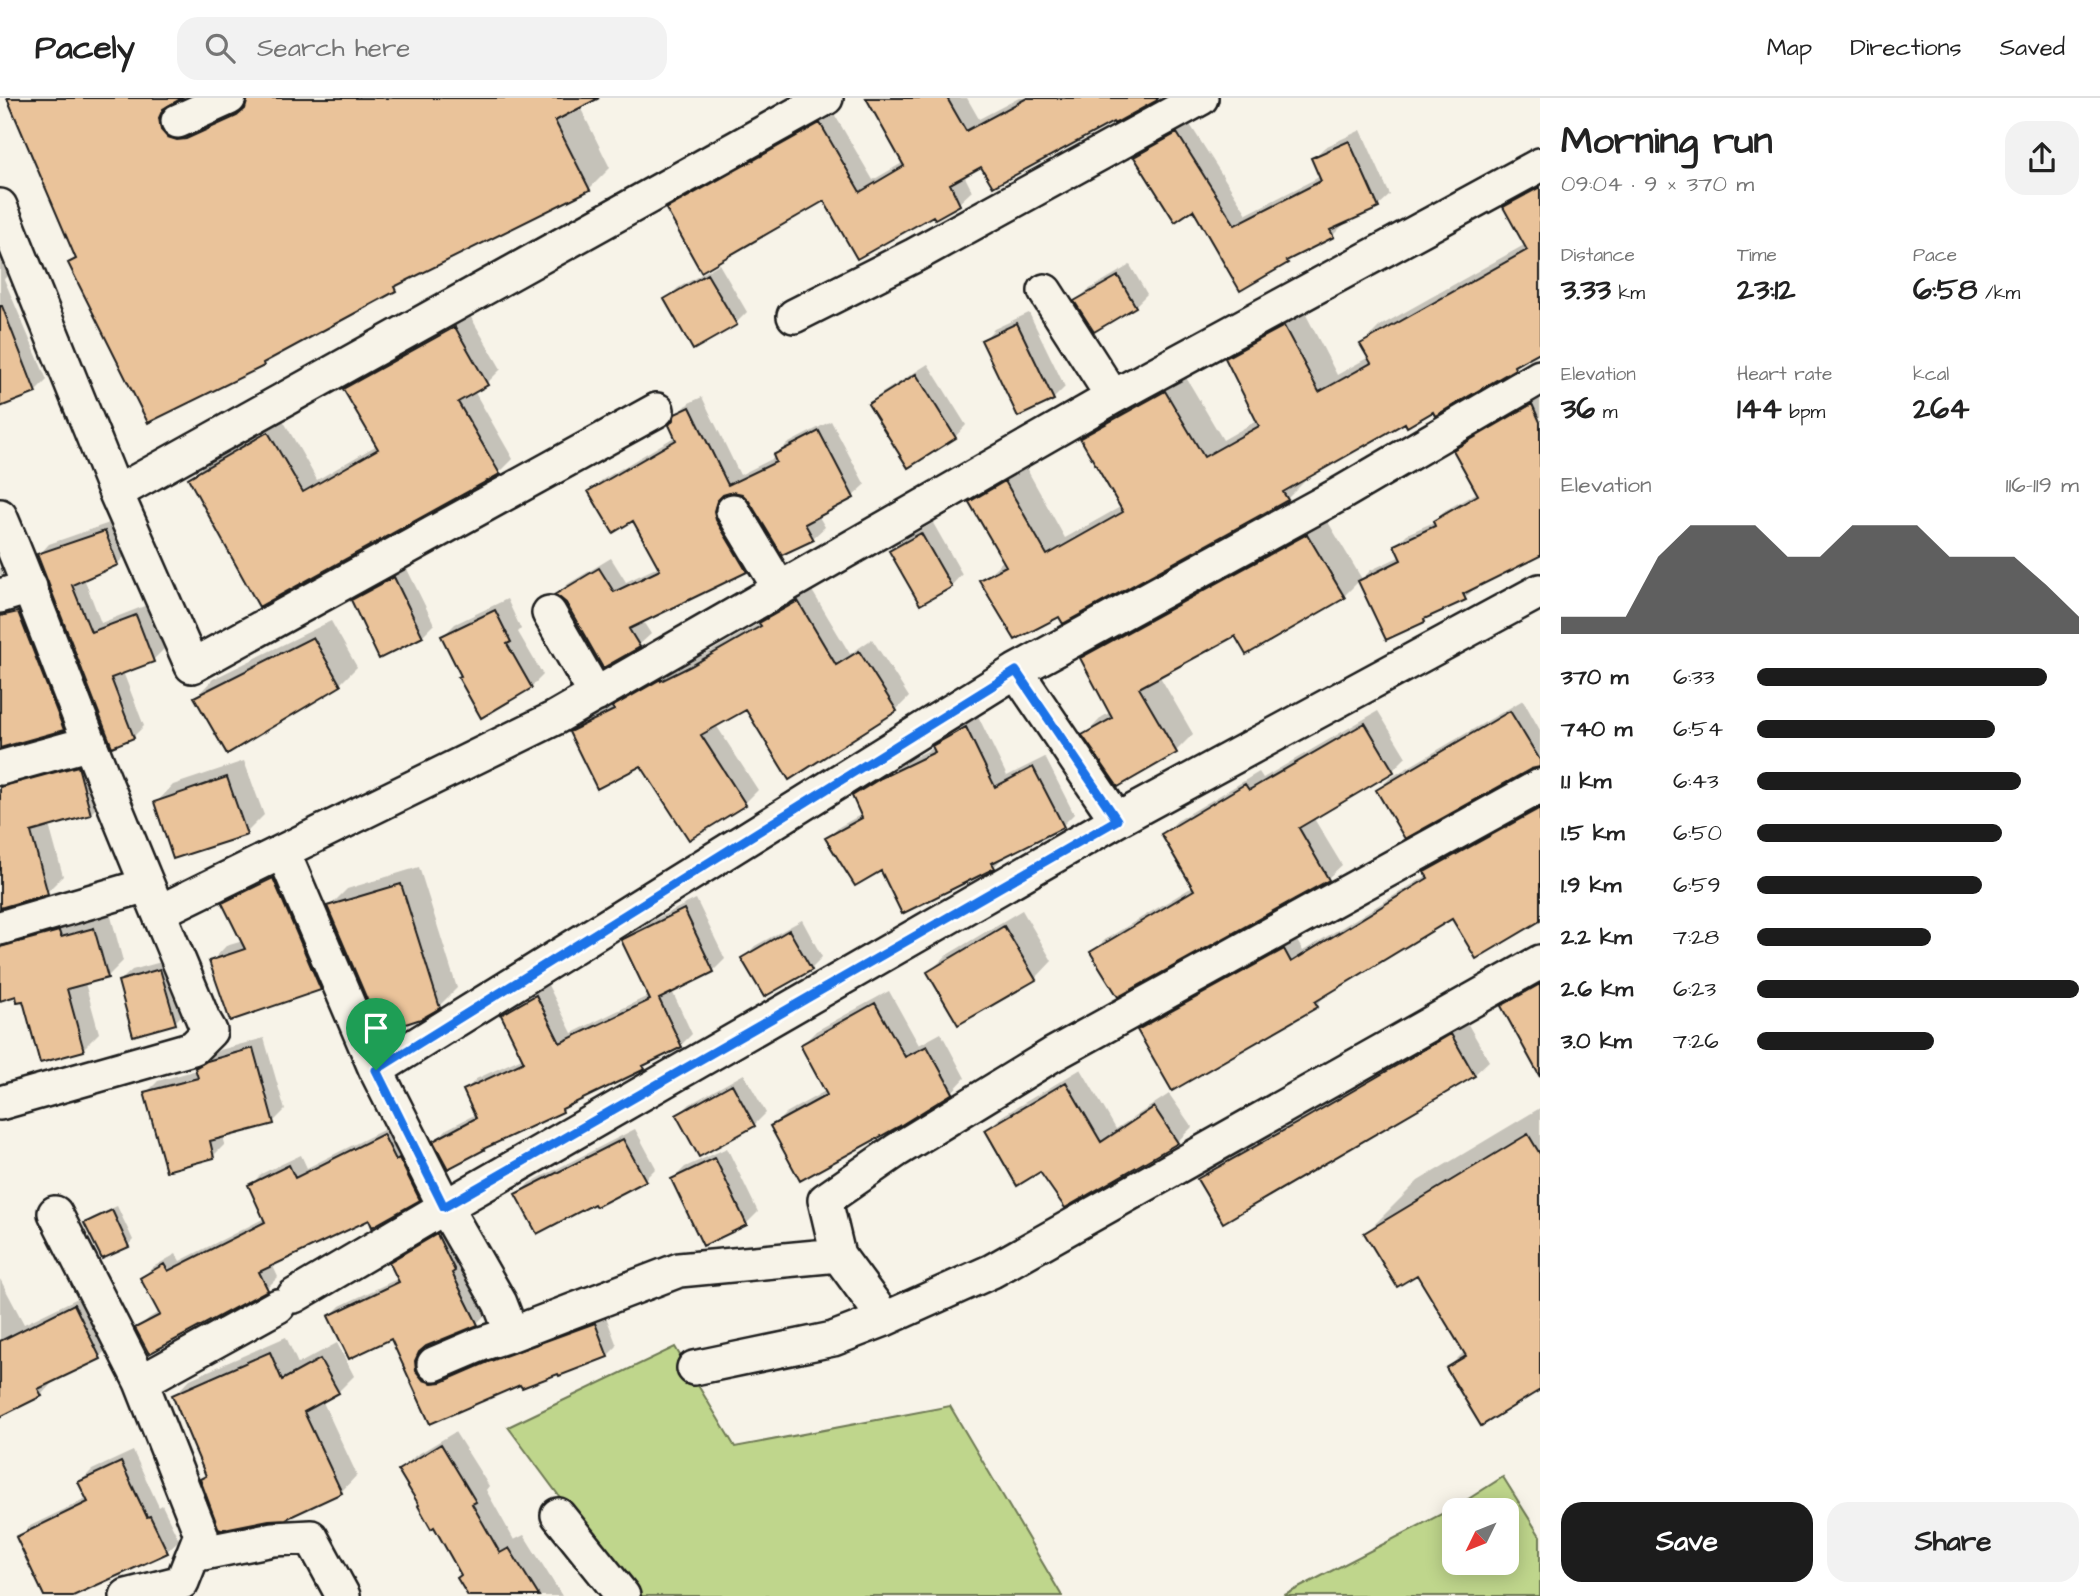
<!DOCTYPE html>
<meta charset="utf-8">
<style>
:root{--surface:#fff;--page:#f2f2f2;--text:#222;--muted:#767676;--line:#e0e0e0;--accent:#1c1c1c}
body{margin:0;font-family:"Architects Daughter",sans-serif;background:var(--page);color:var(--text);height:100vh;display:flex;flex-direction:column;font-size:26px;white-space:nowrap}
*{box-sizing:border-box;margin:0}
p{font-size:23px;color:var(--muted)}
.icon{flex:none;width:38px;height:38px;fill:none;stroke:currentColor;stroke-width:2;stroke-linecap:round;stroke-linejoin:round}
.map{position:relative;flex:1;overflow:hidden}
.sheet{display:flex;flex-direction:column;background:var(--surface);width:560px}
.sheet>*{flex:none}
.needle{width:46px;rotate:227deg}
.tools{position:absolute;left:1442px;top:1400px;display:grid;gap:14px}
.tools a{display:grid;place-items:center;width:77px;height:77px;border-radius:14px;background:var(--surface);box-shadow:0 4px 18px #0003;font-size:35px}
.pin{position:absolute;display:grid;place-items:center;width:60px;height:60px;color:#fff;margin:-72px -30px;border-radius:50% 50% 50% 0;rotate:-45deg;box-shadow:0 0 7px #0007}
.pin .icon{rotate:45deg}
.round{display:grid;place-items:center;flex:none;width:74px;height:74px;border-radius:21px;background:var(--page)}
.head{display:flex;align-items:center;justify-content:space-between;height:119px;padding:0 21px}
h1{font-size:38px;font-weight:700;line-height:52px}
.stats{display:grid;grid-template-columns:repeat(3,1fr);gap:10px;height:119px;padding:7px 21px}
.stats div{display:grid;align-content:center}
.stats b{font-size:30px;font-weight:700}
.stats small{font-size:19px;font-weight:400}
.stats p{font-size:19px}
.chart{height:196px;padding:14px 21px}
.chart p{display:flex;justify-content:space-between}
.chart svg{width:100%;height:126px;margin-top:7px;fill:var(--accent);opacity:.7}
.action{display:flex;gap:14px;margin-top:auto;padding:14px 21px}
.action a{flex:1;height:80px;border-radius:21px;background:var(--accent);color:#fff;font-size:28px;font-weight:700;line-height:80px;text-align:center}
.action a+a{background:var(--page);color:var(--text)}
ul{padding:0 21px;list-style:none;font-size:23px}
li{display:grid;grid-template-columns:112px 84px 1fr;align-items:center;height:52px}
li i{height:18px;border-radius:9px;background:var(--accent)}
header{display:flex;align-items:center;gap:42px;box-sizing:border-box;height:98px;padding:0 35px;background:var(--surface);border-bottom:2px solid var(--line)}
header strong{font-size:33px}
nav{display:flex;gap:38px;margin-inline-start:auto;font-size:24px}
.search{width:490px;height:63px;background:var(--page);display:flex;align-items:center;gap:18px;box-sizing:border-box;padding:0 24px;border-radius:21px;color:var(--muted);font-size:26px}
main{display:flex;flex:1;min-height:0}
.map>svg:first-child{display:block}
.green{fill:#bfd68c;stroke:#6e7954;stroke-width:2;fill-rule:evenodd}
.shadow{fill:#0003;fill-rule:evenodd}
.building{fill:#eac39a;stroke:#1c1c1c;stroke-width:2}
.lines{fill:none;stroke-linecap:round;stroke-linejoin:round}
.minor-casing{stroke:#1c1c1c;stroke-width:38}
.minor{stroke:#f7f3e8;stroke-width:33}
.route-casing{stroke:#fff;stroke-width:14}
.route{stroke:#1a73e8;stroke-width:9}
</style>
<header>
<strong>Pacely</strong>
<div class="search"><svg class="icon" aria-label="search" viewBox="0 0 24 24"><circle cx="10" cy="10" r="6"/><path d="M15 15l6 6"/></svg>Search here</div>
<nav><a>Map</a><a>Directions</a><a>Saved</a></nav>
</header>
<main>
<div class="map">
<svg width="1540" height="1498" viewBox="0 0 1540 1498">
<rect width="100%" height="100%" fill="#f7f3e8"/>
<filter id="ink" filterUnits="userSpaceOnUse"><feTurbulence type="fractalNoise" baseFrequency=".0143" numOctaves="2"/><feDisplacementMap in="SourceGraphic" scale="14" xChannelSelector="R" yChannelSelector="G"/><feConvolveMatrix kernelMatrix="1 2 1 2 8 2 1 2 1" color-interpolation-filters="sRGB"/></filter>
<g filter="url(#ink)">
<path class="green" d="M675,1249L735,1349L950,1308L1062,1498H633L508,1329Z
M1503,1379L1540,1438V1498H1283L1459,1407ZM1507,1412V1465H1454V1412Z"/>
<path class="shadow" d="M9,0H180L182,10L208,20L250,0H596L580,9L610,70L589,91L404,183L395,191L269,260L263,266L70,166L77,159Z
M868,0H967L979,21L1019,0H1155L1113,22L982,67L964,77L972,93L959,105L933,115L825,101L668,112L680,99L833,14L873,82L904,64Z
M1189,25L1247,116L1321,78L1313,60L1325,49L1361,32L1390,97L1378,108L1343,124L1344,126L1333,137L1293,158L1287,164L1194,110L1136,59L1148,47Z
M1540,82V252L1522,262L1514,270L1433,312L1406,323L1304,381L1305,383L1287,401L1060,516L982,482L1004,462L971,404L990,386L1024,366L1065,440L1122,408L1082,341L1100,322L1184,276L1223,342L1258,322L1227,260L1246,242L1303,211L1337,277L1369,259L1362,246L1380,228L1526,146L1505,109L1523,91Z
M0,128L16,170L4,181L47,282L35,294L0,307Z
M719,166L747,214L736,225L666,201L678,190Z
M1130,167L1147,196L1135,208L1095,231L1076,203L1088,192Z
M1029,215L1065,289L1053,301L983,243L994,231Z
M469,216L501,271L487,285L474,293L513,361L499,375L259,507L190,381L204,367L283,322L317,382L377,347L345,291L359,277Z
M928,266L966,327L955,339L871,306L882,295Z
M1540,298V450L1476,489L1465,500L1429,517L1424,522L1359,483L1344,498L1235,536L1159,577L1193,636L1176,653L1085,637L1102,619L1111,614L1083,560L1100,542L1325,419L1362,481L1371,472L1401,458L1396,447L1407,436L1434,424L1446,412L1478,394L1455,352L1467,341Z
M702,299L740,377L776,359L775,358L787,346L831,323L865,387L853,398L818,417L825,429L813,440L783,455L750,401L742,394H726L725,400L758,461L746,472L642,522L651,536L639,547L604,568L567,504L558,496L568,486L611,460L626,484L660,468L634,421L590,393L602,382L676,338L677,317L689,305Z
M115,423L128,455L117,466L84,480L101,525L147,507L164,551L153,562L123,574L144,628L133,639L39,457L49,446Z
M933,425L962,476L951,488L891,453L903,442Z
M0,436L18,460L0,477Z
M406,469L434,526L422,538L353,503L365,491Z
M811,491L850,556L872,541L909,599L896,612L747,610L716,627L758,692L745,705L642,665L572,634L585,621L621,603L627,597L674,570L706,556L763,523L774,512Z
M0,492L23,501L79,615L63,631L0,648Z
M507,501L521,531L518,534L543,577L531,589L462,578L443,538L455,526Z
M331,523L357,569L340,586L196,599L213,581Z
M1523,602L1540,632V665L1378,692L1390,680Z
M1378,613L1406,659L1393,672L1313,719L1342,767L1328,780L1118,897L1092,854L1106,841L1194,788L1163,736L1177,723L1259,674L1263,680Z
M978,618L1007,678L1045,659L1074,716L1063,727L1006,756L994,769L882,771L828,740L839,729L862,716L854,699L865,687L895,669L935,649L946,637Z
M93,654L106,700L91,715L49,727L63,778L47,794L0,808V665Z
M244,663L264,717L246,735L156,705L173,687Z
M1540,706V821L1453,818L1328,896L1316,907L1140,932L1151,921L1296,841L1303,853L1428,777L1427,774L1438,762Z
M289,765L335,875L320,891L211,864L226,848L243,843L224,805L240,789Z
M419,769L457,890L439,908L329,809L347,791Z
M696,801L725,861L713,873L672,893L692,936L681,947L651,962L643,969L569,1005L562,1012L435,1043L447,1031L476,1016L465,993L476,981L524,959L503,917L515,905L548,887L572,935L650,897L623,842L635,831Z
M1022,812L1052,863L1035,881L929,874L947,857Z
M110,815L123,863L108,878L85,885L99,935L83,951L17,896L0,901V824Z
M802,822L822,859L811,870L743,860L755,848Z
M172,861L186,913L175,924L120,883L132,872Z
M1540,883V941L1503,908L1515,897Z
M889,893L919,947L941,935L965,980L952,994L772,1029L786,1015L827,992L802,947L816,933Z
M1466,923L1489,963L1474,977L1224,1123L1199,1081L1213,1067L1316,1010Z
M264,940L285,1012L273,1024L223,1038L225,1046L213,1058L146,995L158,983L197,972V970L209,958L220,952Z
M1081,971L1116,1031L1169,996L1192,1029L1177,1044L1041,1072L987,1032L1002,1018Z
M744,976L766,1015L754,1027L678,1017L690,1006Z
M1540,1010V1290L1448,1270L1465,1253L1418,1175L1366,1135L1418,1083Z
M395,1026L430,1089L419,1100L370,1119L272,1166L278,1179L267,1190L137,1231L149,1220L160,1213L142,1180L153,1169L176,1156L180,1163L265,1120L250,1088L261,1076L301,1057L307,1070Z
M635,1031L656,1070L645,1081L595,1103L518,1097L529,1085Z
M727,1050L758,1114L746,1126L673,1081L685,1069Z
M117,1108L133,1142L128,1147L86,1126L92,1120Z
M447,1128L487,1215L477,1225L427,1246L424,1252L426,1262L605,1216L617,1248L607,1258L521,1284L431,1324L392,1239L330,1218L340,1208L399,1180L391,1165L401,1155ZM425,1280L440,1287L425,1284Z
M0,1181L24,1226L86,1196L111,1247L99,1259L51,1283L52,1285L41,1297L0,1312Z
M286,1239L298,1266L337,1245L354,1278L338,1294L322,1302L357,1377L341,1394L202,1382L207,1377L174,1298L190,1281Z
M455,1334L489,1388L486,1392L514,1442L524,1437L562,1498H470L463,1477L401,1372L415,1358Z
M133,1353L159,1409L162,1407L179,1442L167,1453L73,1498H46L18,1440L30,1428L88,1400L80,1384L92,1372Z"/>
<path class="building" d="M7,0H182L163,11L159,20L161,32L167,39L177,42L186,41L237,18L245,11L248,0H599L555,23L590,92L394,189L396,193L263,265L264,268L148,325L68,165L76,161Z
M866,0H947L966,33L1027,0H1158L1156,3L1114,26L1113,24L993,89L981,69L950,86L960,107L935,121L933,118L857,161L824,103L701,174L666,111L820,25L860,94L904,68Z
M1177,35L1235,127L1321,83L1311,60L1349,43L1379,110L1330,132L1334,139L1286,163L1288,165L1240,193L1193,112L1175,124L1134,59Z
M1540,89V254L1514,268L1515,271L1435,318L1433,314L1407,329L1405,325L1283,394L1288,402L1063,526L1059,519L1015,542L979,482L1006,468L969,404L1005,383L1047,457L1123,414L1080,340L1165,293L1204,359L1259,328L1225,260L1284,228L1319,294L1371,265L1360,246L1527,152L1503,109Z
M707,176L737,227L693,252L664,201Z
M1118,178L1136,209L1094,234L1074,203Z
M0,208H2L36,295L0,309Z
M1017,225L1054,302L1018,319L981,242Z
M455,229L488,287L458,304L500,376L259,509L188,380L268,334L303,394L378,351L343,291Z
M916,276L956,340L908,370L868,306Z
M1532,306L1540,324V458L1463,496L1466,502L1424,521L1425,524L1386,542L1358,483L1401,462L1394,447L1435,428L1433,423L1478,397L1453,352Z
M690,309L728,387L776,364L773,357L819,333L854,400L805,426L814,442L782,457L749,403L742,396L733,394L723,397L717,403L714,413L716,422L747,474L629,531L640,549L603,570L566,505L559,499L554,497L599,470L614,494L660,472L633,423L613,435L588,393L676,342L669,327L673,322L675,316Z
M105,433L118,467L72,487L91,534L136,517L154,564L111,580L134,640L112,649L37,456Z
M921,435L952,489L920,507L889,453Z
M1307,436L1345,500L1246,557L1235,538L1139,590L1177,655L1118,689L1082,637L1112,620L1080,560Z
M394,479L423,539L379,561L351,502Z
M798,503L836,567L859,553L897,613L789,682L746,612L701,637L746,707L689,742L641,668L597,691L569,634L614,612L612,609L661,581V583L691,568L761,528L759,525Z
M495,512L511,544L507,546L532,590L481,620L458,579L461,578L441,538Z
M18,514L64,632L0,650V518Z
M313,539L341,588L227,656L194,599Z
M1510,613L1540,662V669L1531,671L1405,741L1376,692Z
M1365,625L1394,674L1299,730L1329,782L1118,899L1090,854L1194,792L1161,736L1245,686L1249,692Z
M966,629L995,689L1033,669L1064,729L992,765L995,770L991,772L902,816L881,773L855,788L825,740L862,720L852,698L881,680L935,654L932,648Z
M78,668L91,717L31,734L48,796L0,810V689Z
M227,679L247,737L173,761L154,704Z
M1540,710V823L1476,861L1452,821L1315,904L1318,909L1172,993L1137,932L1284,851L1291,864L1428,780L1424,774Z
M273,780L321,892L230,923L209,863L245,851L222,805Z
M401,786L440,910L421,921L381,934L327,808Z
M684,811L714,874L659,901L682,949L643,968L645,971L562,1011L563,1014L483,1051L484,1052L448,1071L433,1043L476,1020L463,992L524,964L501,917L536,897L560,945L650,902L621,842Z
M1004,828L1036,882L958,927L927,874Z
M94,830L108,880L67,891L84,953L40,965L23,903L17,904L16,898L0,903V849L59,833L61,839Z
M789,832L812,872L764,899L741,860Z
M160,871L176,926L133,938L118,883Z
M1540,886V979L1501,908Z
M875,905L905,959L927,948L953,995L898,1029L800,1083L770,1028L827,997L800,947Z
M1451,936L1475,978L1223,1125L1197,1081L1299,1024Z
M253,950L274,1026L210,1043L214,1060L166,1073L144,994L198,980L195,970L207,963Z
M1066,984L1101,1044L1154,1009L1178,1045L1065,1110L1040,1074L1017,1088L985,1032Z
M732,986L755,1028L699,1059L676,1017Z
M383,1036L396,1062L399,1060L420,1102L372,1129L369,1122L259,1174L268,1192L149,1256L135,1230L160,1217L140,1180L164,1166L168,1173L265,1124L248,1087L289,1067L295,1080Z
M1528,1036L1540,1056V1292L1481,1328L1446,1270L1466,1258L1417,1177L1397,1189L1364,1135Z
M623,1041L646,1083L596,1109L594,1106L537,1136L515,1096Z
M715,1060L747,1127L703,1148L671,1081Z
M112,1112L129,1149L102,1161L84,1125Z
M437,1136L455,1173L452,1175L478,1227L426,1248L419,1254L415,1263L416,1273L423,1282L432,1285L442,1284L488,1264L595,1225L608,1259L559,1278L558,1276L522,1290L520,1287L430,1326L391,1241L349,1261L328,1218L399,1184L389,1164Z
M74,1206L101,1261L38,1291L42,1298L0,1319V1243Z
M270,1254L282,1282L320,1261L339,1295L304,1314L342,1395L286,1421L269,1422L219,1432L200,1381L206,1378L172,1297Z
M441,1346L476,1404L472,1406L500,1455L509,1450L539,1498H468L457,1480L461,1477L434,1429L431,1431L418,1408L419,1407L398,1372Z
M121,1364L147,1419L150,1418L168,1455L73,1498H44L16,1439L88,1404L78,1384Z"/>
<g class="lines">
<g class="minor-casing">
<path id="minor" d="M178,23L229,0
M0,108L116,395L192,568L657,312
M1045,193L1113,299
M794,218L915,157L1201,0
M116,395L826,0
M733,413L780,491
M0,418C32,493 60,570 90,646C126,738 165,829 203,921L210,933L193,950L0,1005
M0,498L30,489
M549,515L596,597
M1016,573L1340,396L1540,279
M0,670L90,645
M1540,688L1052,957L897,1052L825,1102L838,1157L885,1221L992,1173L1540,864
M283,754L376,972L445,1109L500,1205L512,1236L481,1246L434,1266
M159,814L555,620L1113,299L1540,67
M0,830L147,787
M376,972L1016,573L1117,722
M55,1115L141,1284L201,1436L182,1484L127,1498
M294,1198L445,1109L1117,722L1540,493
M512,1236L679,1172L838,1157
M694,1270L833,1241L885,1221
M141,1284L278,1208
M558,1417L623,1498
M193,1457L273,1441L311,1439L343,1498"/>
</g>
<use href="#minor" class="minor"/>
</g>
</g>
<g class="lines" filter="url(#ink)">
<g class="route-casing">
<path id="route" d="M1016,573L1117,722L444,1109L376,972Z"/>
</g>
<use href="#route" class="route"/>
</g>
</svg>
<div class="tools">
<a><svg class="needle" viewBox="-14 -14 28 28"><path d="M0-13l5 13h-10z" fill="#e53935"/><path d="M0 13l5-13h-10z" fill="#767676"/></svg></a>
</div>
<div class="pin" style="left:376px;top:972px;background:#1e9e55"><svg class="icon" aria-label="arrive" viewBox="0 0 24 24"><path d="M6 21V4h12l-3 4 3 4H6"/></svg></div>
</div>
<section class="sheet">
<div class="head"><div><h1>Morning run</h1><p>09:04 · 9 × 370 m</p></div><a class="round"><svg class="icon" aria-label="share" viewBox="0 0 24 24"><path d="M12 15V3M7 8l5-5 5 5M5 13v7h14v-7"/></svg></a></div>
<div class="stats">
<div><p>Distance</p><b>3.33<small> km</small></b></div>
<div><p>Time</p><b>23:12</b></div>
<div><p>Pace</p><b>6:58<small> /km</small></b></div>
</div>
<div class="stats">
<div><p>Elevation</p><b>36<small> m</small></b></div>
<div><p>Heart rate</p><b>144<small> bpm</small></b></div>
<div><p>kcal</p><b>264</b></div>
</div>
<div class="chart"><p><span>Elevation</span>116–119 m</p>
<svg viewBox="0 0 160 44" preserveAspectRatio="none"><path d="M0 44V38L10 38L20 38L30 17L40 6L50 6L60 6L70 17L80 17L90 6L100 6L110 6L120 17L130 17L140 17L150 27L160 38V44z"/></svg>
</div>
<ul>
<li><b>370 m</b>6:33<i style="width:90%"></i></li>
<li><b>740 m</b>6:54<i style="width:74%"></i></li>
<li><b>1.1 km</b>6:43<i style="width:82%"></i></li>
<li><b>1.5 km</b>6:50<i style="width:76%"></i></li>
<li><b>1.9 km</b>6:59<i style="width:70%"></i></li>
<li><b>2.2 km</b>7:28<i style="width:54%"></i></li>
<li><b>2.6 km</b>6:23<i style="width:100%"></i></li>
<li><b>3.0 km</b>7:26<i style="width:55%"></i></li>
</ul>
<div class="action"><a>Save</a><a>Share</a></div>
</section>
</main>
